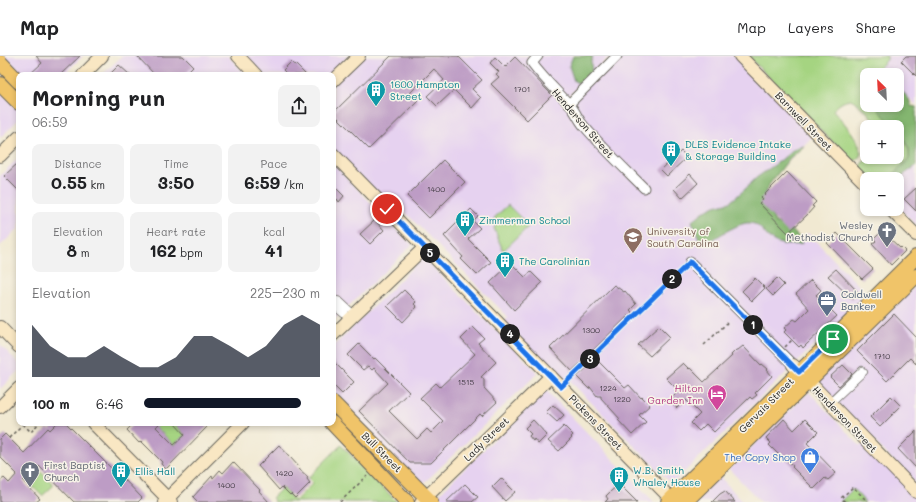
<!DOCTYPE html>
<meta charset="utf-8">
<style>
:root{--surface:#fff;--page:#f2f2f2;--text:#202124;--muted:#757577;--line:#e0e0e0;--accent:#111827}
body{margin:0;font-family:Mali,sans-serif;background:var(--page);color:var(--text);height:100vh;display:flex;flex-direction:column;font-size:15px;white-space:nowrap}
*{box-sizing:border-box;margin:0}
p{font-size:13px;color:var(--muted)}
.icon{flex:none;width:22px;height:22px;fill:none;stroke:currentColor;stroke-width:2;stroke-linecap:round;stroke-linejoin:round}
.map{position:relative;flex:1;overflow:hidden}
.side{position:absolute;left:16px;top:16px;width:320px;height:354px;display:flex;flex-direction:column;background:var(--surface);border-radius:8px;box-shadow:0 2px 6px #0003}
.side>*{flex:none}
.needle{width:26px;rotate:336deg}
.tools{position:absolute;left:860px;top:12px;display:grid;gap:8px}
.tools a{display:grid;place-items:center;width:44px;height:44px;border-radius:8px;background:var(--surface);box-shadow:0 2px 6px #0003;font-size:20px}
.pin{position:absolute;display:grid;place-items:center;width:34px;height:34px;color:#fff;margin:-17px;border:2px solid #fff;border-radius:50%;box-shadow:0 1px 4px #0007}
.km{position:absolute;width:20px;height:20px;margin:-10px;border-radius:50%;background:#222;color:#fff;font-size:11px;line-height:20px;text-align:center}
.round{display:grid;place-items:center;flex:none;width:42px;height:42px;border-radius:8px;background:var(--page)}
.overview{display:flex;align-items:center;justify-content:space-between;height:68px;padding:0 16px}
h1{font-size:22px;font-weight:800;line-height:30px}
.figures{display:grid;grid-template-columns:repeat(3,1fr);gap:6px;height:68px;padding:4px 16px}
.figures div{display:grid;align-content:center;border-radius:8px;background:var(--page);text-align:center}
.figures b{font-size:17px;font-weight:800}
.figures small{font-size:11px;font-weight:400}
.figures p{font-size:11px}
.chart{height:112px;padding:8px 16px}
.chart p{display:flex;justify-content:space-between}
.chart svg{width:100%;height:72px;margin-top:4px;fill:var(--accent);opacity:.7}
ul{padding:0 16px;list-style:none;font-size:13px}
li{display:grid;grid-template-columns:64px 48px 1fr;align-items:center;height:30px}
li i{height:10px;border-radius:5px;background:var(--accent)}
header{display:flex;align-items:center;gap:24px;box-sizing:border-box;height:56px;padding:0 20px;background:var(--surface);border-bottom:1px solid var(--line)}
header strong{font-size:19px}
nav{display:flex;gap:22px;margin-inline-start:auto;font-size:14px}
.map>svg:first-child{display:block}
.built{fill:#e6d2f0}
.green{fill:#a5d481;stroke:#60784e}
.forest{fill:#84b66f;stroke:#506946}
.building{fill:#bd9cc5}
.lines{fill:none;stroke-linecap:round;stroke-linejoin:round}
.lane-casing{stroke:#67645c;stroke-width:6}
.street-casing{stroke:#67645c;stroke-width:11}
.secondary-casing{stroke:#67645c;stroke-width:14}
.primary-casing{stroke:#67645c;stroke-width:16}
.path{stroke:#67645c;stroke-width:1.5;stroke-dasharray:3 3;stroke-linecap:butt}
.lane{stroke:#fff;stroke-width:4.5}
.street{stroke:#fff;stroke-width:9}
.secondary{stroke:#f9e7c3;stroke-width:12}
.primary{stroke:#f0c469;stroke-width:14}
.route-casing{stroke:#fff;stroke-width:8}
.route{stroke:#1a73e8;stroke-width:5}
.labels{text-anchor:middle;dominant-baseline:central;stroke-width:3;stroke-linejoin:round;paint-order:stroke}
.number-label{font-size:8px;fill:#443c46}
.culture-label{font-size:10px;fill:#0d838f;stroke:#f7f3e8;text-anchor:start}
.street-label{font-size:10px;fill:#1c1c1c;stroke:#f7f3e8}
.worship-label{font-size:10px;fill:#5b616d;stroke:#f7f3e8;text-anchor:end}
.education-label{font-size:10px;fill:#785e54;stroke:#f7f3e8;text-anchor:start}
.service-label{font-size:10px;fill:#4e5e75;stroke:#f7f3e8;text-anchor:start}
.hotel-label{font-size:10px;fill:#b23c85;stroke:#f7f3e8;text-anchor:end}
.shop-label{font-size:10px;fill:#366cbe;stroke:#f7f3e8;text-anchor:end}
</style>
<header>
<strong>Map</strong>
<nav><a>Map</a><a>Layers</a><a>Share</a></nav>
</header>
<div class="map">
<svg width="916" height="446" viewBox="0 0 916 446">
<rect width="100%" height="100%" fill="#f7f3e8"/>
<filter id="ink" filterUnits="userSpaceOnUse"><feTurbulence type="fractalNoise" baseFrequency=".025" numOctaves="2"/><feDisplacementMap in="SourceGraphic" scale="8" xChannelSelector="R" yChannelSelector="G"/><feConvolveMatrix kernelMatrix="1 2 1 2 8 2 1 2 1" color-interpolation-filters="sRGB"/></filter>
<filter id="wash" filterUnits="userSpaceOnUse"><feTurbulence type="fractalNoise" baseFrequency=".012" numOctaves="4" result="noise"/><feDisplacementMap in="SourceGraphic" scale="16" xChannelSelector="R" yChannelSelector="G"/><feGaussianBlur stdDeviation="0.9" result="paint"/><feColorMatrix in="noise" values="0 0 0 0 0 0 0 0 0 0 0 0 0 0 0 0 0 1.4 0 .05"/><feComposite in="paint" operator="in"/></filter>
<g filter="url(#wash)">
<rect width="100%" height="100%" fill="#f1e9d2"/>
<path class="built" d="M4,0H83L63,19H23Z
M122,0H228L246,19H102Z
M245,0H348L329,19H264Z
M360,0H610L561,47L563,50L613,0H745L819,74L751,142L796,188L808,177L867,238L672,428L568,323L563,328L502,267L508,261L394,145L385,153L333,100V26Z
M867,0H916V49L897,30V19H886Z
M0,34L19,54V63L0,82Z
M916,96V169L897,150V123H889Z
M19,101V172L0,190V120Z
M333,108L412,189L333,265Z
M423,201L538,317L422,429L333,339V291Z
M916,230V428L817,326Z
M0,288L19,308V314L0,333Z
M545,333L654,446H437L434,443Z
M809,336L860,390L865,386L916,438V446H761L729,413Z
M712,412L743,446H677Z"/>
<path class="green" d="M748,0H887V4L879,12L886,19H867V49H880L878,54L895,71H879L867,56L853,44C844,44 839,48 833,54C843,66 860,83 861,98L857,104L851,105Z
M897,73C906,81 909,91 909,103L888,123H870L861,114L860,111L862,107L866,104L871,105L879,101H897Z
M508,149L529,170L503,195L494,172L497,167L494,162Z
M160,367H174L185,379L174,389L156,371Z
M341,389L396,445L395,446H273L274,444L272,442L282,432L295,445L313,427L308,422Z
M40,415L54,429L42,440L28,426Z
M853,433L865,446H840Z"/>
<path class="forest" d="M573,0H593L591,5L592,17L587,26L578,27L574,25L569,10Z
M901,34L909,43L911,50L916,51V110L906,117L897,126V123H888L909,103V93L897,71H895L878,54L880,49H897V35Z
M804,90L790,102L769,129L764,142L770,156L775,166L789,172L799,181L802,188C792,189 781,190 772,184C763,178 759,165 746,167C735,169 717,181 707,187L699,183L692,165L703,156L715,150L730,146L743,135L756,122L780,105L795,92Z"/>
<g id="blocks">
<path class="building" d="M36,0H80L60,19H29L42,7Z
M137,0H183L193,10L184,19H155Z
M391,0H458L482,24L472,33L481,42L472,52L454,34L437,50L427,40L444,24L434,13L410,37L418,45L369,93L333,57Z
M906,0H916V20L901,5Z
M495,1L505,11L515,1L552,39L527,64L491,28L499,21L496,18L499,16L490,7Z
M291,6L293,8L296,9L306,19H288L283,14Z
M119,9L130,19H109Z
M681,95L687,101L667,120L661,114Z
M443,104L465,126L429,162L407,140Z
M19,106V135L4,120Z
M787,116L816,146L812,150L814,151L807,159L788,177L759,147L763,144L761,142Z
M690,118L698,127L682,142L674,133Z
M333,129L344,140L339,146L337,143L333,147Z
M916,132V155L904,143Z
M471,153L478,160L473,165L480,172L468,183L491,206L477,219L461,203L463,201L444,180Z
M375,164L384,174L370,188L360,178Z
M882,175L900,192L901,191L905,195L891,209L872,188L876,185L874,183Z
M837,177L873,213L862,223L827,187Z
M511,207L525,221L531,216L542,227L514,254L490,227Z
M836,213L857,235L855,237L857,239L852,243L828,220Z
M755,222L765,232L752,245L742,235Z
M777,222L784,229L773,240L766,233Z
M811,224L821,234L816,239L837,260L807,288L803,292L801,289L799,291L784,276L786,274L784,272L794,263L797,265L809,253L796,238Z
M614,229L624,236L625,235L636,248L630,254L632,256L572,315L550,292Z
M404,234L416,246L414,248L417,251L403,266L387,250Z
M894,258L916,281V308L910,302L887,325L857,295Z
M659,270L670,281L650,300L638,289Z
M473,271L484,282L478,287L496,306L481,321L484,323V332L497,346L482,360L480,358L431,407H410L359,355L388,327L374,312L372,314L368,310L363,314L348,299L359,288L374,303L375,302L409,336L389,355L417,383L427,373L431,377L443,365L420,342L436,327L440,331L475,298L461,283Z
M743,290L761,309L762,308L768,313L767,314L772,320L755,337L757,339L752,343L750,341L714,376L706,368L699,375L691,367L700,358L686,344L677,352L670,344L679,335L666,322L683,307L689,313L690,312L704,326L732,300L731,299L736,294H738Z
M596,303L625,332L629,329L641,342L642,341L650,349L639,359L646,366L632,379L618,364L620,363L601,342V340H597L590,331L589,333L577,321Z
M333,305L354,326L342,338L333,329Z
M843,309L852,318L839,330L830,321Z
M891,340L901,350L880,371L870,361Z
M553,349L564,359L557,366L546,356Z
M784,363L794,374L805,363L818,376L807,387L836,417L828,424L825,422L814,433L792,411L793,410L784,400L782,402L769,389L771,387L766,382Z
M533,364L547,379L538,388L534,383L533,385L529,380L531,378L525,372Z
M57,367H66L121,422L122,421L142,442L138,446H74L39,410L23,425L40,443L36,446H0V425L4,422L9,427L17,418L0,401V383L5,378L24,397L48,372L50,374Z
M134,367H160L156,371L174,389L185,379L174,367H205L208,370L166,413L161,408L162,406L141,385L139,387L127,374Z
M564,370L573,379L571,381L572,382L559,395L548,385Z
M916,375V412L898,393Z
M279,389L300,412L299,413L308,421L307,423L310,427L295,442L291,438L290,439L282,431L279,434L258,410Z
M233,406L260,434L259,435L269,446H198L193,441L212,420L213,422L220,414L223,417Z
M501,422L515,436L505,445L492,431Z
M465,428L478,441L472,446H446Z
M619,428L637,446H605L608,443L606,440L610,436Z
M725,435L735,446H712L720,438Z"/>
</g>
</g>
<g filter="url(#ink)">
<use href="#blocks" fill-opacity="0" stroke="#67645c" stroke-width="1"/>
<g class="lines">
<g class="lane-casing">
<path id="lane" d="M333,242L340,244L354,257
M333,246L338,247L347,254
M333,249L338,250L351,262
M333,253H336L348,263
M561,331L690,206
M829,345L862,313
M832,347L865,316"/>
</g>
<g class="street-casing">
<path id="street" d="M538,0L532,7C543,22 556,34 569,48C575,54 578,63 584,70C603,92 624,112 644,132
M569,48L617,0
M690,206L793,309"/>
</g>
<g class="secondary-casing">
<path id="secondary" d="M238,0L256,19
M740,0L867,129
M83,19L102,0
M333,25L359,0
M333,98L674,446
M0,100L19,81
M890,153L916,179
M0,271L19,291
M333,279L425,191
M793,309L916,436
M0,351L19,332
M93,367L171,446
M164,446L243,367
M421,446L551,320"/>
</g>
<g class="primary-casing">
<path id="primary" d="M0,6L19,26
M0,28L19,47
M333,347L431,446
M332,367L407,446
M668,446L916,201
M685,446L916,220"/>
</g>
<path class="path" d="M704,289L727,267
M785,291L794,282
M15,360L19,364
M23,368L31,376L39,367
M9,382L23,368
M340,446L367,420
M845,446L841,442L853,431L868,446"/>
<use href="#lane" class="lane"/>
<use href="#street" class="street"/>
<use href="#secondary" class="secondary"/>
<use href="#primary" class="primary"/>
</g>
</g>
<g class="lines" filter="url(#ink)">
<g class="route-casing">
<path id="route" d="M387,153L561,331L690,206L799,316L833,283"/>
</g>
<use href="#route" class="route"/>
</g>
<defs>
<g id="building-pin" transform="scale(1)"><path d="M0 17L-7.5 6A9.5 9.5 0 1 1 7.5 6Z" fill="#0f9aa8" stroke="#f7f3e8"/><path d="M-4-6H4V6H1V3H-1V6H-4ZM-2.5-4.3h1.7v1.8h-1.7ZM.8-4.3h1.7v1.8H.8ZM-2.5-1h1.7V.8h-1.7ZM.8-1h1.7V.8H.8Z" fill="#fff"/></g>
<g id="church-pin" transform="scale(1)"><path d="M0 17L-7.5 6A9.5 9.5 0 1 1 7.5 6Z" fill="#6b7280" stroke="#f7f3e8"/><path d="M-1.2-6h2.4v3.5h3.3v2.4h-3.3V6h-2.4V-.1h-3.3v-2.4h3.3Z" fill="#fff"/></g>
<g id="university-pin" transform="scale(1)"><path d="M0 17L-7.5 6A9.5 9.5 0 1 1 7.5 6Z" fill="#8d6e63" stroke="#f7f3e8"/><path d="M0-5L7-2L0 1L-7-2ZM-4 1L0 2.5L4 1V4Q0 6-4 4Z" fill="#fff"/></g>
<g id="office-pin" transform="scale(1)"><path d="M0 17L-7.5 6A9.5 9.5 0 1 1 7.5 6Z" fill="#5c6f8a" stroke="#f7f3e8"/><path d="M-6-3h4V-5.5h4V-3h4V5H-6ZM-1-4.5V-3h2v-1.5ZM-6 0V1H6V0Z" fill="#fff"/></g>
<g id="hotel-pin" transform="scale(1)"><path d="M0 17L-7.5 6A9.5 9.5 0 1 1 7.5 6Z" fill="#d1479c" stroke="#f7f3e8"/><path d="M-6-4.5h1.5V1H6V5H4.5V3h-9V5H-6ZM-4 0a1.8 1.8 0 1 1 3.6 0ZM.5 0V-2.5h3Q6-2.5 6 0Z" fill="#fff"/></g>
<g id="shop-pin" transform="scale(1)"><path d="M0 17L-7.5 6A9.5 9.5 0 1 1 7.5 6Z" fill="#3f7fe0" stroke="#f7f3e8"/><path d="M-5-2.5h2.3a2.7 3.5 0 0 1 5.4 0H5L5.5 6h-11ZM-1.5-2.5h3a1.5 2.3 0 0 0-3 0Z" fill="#fff"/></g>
</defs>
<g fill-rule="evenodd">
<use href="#building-pin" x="376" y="34"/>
<use href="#building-pin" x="671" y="94"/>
<use href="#building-pin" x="465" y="164"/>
<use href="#church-pin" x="887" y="175"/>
<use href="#university-pin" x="633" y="181"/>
<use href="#building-pin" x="505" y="205"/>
<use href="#office-pin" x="827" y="244"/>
<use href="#hotel-pin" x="717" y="338"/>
<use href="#shop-pin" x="810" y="401"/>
<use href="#church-pin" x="30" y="415"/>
<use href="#building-pin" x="121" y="415"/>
<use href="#building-pin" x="619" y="420"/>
</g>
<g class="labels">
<g class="number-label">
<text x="522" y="33">1701</text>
<text x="436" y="133">1400</text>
<text x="591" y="274">1300</text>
<text x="882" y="300">1710</text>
<text x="466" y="326">1515</text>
<text x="608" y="332">1224</text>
<text x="622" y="343">1220</text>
<text x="284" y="417">1420</text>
<text x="226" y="429">1400</text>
</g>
<g class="culture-label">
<text x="390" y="28">1600 Hampton<tspan x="390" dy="12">Street</tspan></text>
<text x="685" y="88">DLES Evidence Intake<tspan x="685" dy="12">&amp; Storage Building</tspan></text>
<text x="479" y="164">Zimmerman School</text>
<text x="519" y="205">The Carolinian</text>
<text x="633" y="414">W.B. Smith<tspan x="633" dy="12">Whaley House</tspan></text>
<text x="135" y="415">Ellis Hall</text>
</g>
<g class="street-label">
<text transform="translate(804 65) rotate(46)">Barnwell Street</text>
<text transform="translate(583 67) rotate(49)">Henderson Street</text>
<text transform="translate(766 349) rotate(-45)">Gervais Street</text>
<text transform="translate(845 363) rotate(46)">Henderson Street</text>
<text transform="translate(596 366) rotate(46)">Pickens Street</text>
<text transform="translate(486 383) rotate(-44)">Lady Street</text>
<text transform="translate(382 396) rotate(45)">Bull Street</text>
</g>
<g class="worship-label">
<text x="873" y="169">Wesley<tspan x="873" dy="12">Methodist Church</tspan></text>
<text x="44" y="409" text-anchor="start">First Baptist<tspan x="44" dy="12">Church</tspan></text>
</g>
<g class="education-label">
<text x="647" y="175">University of<tspan x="647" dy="12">South Carolina</tspan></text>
</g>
<g class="service-label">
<text x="841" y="238">Coldwell<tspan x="841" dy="12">Banker</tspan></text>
</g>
<g class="hotel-label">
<text x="703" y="332">Hilton<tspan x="703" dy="12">Garden Inn</tspan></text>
</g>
<g class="shop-label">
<text x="796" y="401">The Copy Shop</text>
</g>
</g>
</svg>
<div class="tools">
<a><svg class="needle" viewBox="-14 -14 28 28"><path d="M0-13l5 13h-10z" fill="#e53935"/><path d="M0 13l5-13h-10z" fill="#757577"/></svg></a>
<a>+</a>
<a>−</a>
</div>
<div class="pin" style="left:833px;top:283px;background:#1e9e55"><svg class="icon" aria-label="arrive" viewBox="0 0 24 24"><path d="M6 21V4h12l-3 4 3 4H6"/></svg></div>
<div class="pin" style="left:387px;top:153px;background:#d93025"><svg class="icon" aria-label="check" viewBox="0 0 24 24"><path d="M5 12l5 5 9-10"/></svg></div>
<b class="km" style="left:753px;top:269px">1</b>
<b class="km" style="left:672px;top:223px">2</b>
<b class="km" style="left:590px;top:303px">3</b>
<b class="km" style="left:510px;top:278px">4</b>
<b class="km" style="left:430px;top:197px">5</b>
<section class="side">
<div class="overview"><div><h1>Morning run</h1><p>06:59</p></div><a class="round"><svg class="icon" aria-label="share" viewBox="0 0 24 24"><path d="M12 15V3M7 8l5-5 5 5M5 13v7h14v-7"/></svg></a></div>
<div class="figures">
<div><p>Distance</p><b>0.55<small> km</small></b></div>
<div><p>Time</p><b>3:50</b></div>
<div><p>Pace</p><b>6:59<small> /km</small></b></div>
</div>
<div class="figures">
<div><p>Elevation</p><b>8<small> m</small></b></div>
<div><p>Heart rate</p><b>162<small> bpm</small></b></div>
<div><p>kcal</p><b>41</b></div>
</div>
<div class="chart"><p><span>Elevation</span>225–230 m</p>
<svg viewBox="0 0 160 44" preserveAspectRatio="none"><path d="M0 44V12L10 25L20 32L30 32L40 25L50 32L60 38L70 38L80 32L90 19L100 19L110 25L120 32L130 25L140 12L150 6L160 12V44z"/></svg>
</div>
<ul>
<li><b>100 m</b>6:46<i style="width:89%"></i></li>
</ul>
</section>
</div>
